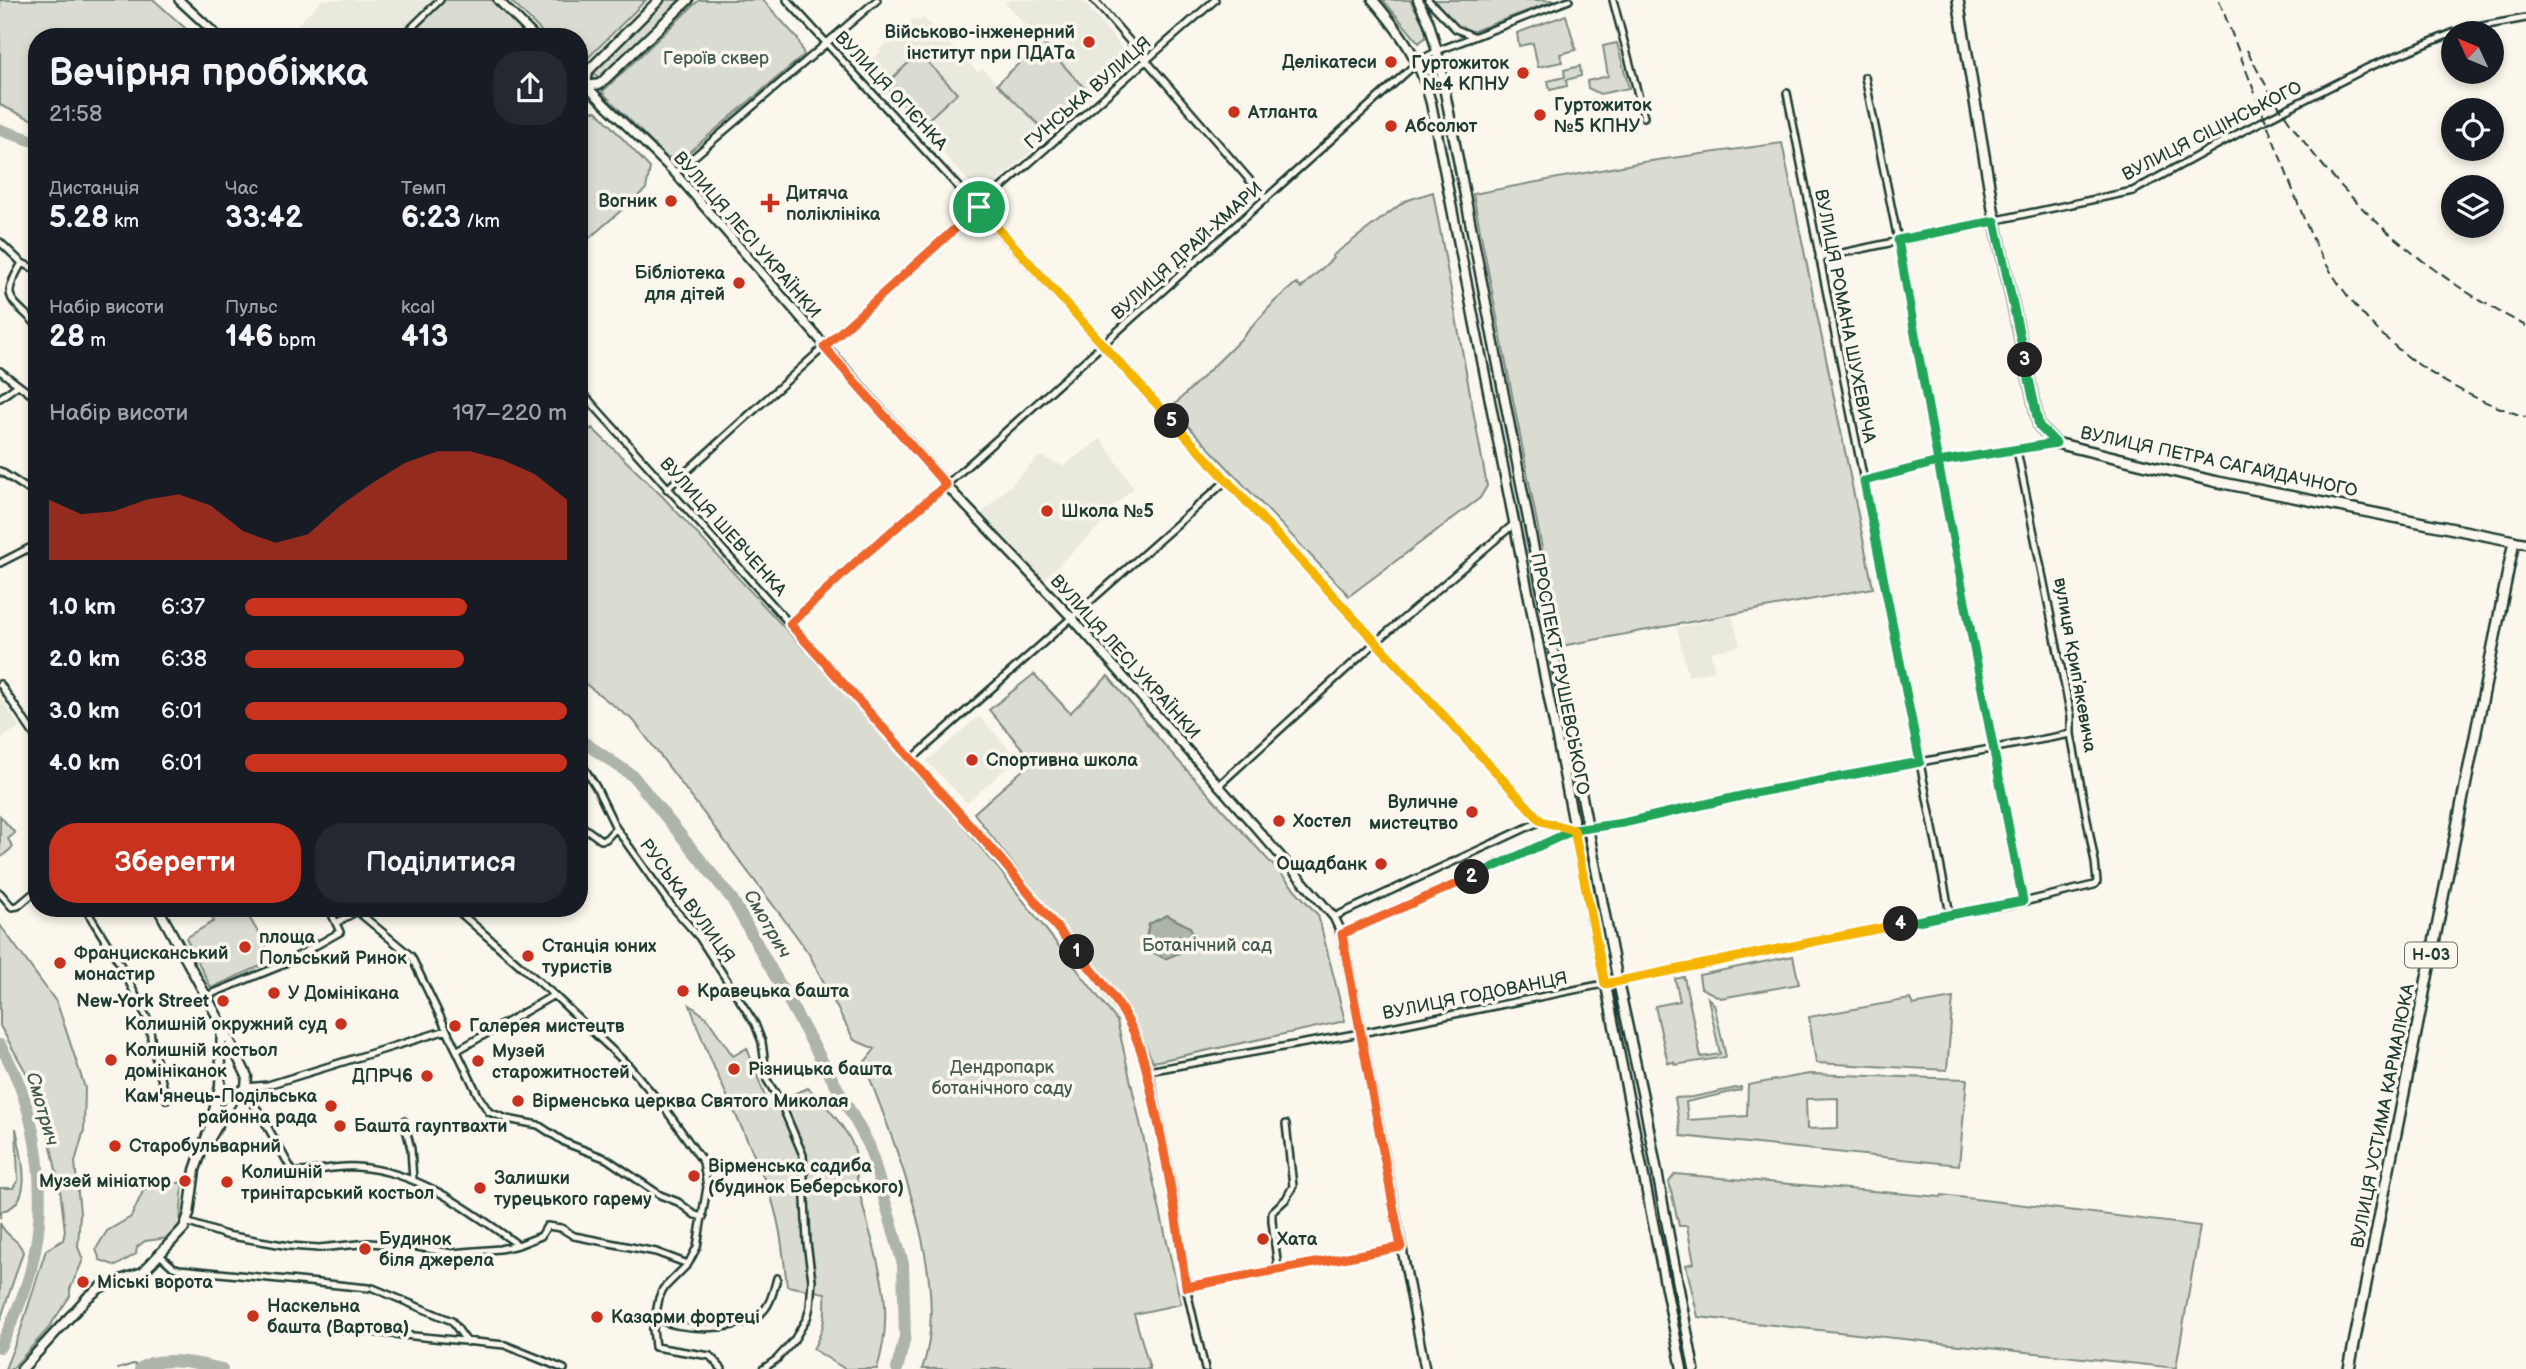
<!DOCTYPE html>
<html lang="uk">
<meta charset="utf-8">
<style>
:root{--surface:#171b24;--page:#242831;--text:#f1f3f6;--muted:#9ea1a6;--accent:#c8321e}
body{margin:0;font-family:"Balsamiq Sans",sans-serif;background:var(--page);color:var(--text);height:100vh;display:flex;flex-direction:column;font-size:26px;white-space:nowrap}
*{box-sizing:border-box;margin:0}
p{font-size:23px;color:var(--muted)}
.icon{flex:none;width:38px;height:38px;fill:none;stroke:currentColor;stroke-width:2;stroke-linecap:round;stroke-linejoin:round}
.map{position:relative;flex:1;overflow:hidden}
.side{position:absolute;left:28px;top:28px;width:560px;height:889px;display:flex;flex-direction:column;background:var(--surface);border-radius:28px;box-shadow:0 4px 10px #0003}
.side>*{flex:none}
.needle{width:46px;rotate:314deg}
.buttons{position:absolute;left:2441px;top:21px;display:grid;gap:14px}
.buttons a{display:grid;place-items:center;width:63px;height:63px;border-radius:50%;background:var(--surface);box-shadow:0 4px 10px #0003;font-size:35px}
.pin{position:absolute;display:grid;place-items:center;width:60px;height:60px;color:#fff;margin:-30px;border:4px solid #fff;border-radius:50%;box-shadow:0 2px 7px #0007}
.km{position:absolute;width:35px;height:35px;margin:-18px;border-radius:50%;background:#222;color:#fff;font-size:19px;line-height:35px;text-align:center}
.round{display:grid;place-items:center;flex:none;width:74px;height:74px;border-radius:28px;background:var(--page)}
.headline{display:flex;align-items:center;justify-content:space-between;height:119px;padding:0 21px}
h1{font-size:38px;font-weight:800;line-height:52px}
.metrics{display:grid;grid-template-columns:repeat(3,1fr);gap:10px;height:119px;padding:7px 21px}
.metrics div{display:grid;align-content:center}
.metrics b{font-size:30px;font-weight:800}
.metrics small{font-size:19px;font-weight:400}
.metrics p{font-size:19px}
.chart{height:196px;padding:14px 21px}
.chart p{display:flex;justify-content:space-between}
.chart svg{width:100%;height:126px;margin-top:7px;fill:var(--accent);opacity:.7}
.action{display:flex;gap:14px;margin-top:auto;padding:14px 21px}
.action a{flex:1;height:80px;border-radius:28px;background:var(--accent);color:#fff;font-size:28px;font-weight:800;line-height:80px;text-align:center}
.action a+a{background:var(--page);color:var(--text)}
ul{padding:0 21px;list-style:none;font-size:23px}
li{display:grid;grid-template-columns:112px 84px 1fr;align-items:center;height:52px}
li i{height:18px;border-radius:9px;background:var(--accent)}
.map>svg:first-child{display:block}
.built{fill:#eae9de}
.green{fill:#dbdcd1;stroke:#7d8c82;stroke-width:2;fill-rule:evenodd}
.water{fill:#adb4aa;stroke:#74847b;stroke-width:2}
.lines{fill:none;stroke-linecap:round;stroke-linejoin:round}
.stream{stroke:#74847b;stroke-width:2}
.river{stroke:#adb4aa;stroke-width:12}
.minor-casing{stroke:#1f3d34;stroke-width:10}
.tertiary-casing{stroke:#1f3d34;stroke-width:12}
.secondary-casing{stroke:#1f3d34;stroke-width:13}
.primary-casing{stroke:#1f3d34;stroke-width:14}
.minor{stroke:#fbf7ec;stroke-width:5}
.tertiary{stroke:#fbf7ec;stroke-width:7}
.secondary{stroke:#fbf7ec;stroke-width:8}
.primary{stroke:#fbf7ec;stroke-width:9}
.rail{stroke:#1f3d34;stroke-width:2;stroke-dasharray:10 5;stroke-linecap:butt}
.split-1-casing{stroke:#fff;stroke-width:14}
.split-2-casing{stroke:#fff;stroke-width:14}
.split-3-casing{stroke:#fff;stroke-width:14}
.split-4-casing{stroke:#fff;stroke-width:14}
.split-5-casing{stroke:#fff;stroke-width:14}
.split-6-casing{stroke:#fff;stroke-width:14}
.split-1{stroke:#f0652b;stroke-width:9}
.split-2{stroke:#f0652b;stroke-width:9}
.split-3{stroke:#22a559;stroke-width:9}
.split-4{stroke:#22a559;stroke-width:9}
.split-5{stroke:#f5b400;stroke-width:9}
.split-6{stroke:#f5b400;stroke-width:9}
.poi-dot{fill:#c8321e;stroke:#fbf7ec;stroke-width:2.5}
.labels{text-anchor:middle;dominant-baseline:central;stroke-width:7;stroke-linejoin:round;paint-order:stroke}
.shield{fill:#fbf7ec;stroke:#61756b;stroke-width:2}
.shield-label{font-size:16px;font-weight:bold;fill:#1f3d34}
.poi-label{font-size:18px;font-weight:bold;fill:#1f3d34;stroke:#fbf7ec;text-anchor:start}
.park-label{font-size:18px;fill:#455d53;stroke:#fbf7ec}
.street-label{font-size:18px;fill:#1f3d34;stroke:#fbf7ec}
.water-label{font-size:19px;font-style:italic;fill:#425b52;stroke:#fbf7ec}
</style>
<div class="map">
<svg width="2526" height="1369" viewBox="0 0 2526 1369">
<rect width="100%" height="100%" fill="#fbf7ec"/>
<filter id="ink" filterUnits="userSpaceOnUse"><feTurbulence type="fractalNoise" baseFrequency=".0143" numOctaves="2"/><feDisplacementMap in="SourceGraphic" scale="14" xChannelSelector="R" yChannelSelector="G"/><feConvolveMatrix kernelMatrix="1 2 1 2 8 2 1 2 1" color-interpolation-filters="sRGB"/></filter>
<g filter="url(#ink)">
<path class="built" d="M322,0H435L396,37H285Z
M1009,0H1082L1132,60L982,196L863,66L881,52L879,49L900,33L898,31L905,24L909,29L912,25L910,22L914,18L918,21L923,18L978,72L983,69L997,83L1042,42L1005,3Z
M1101,439L1134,488L1112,507L1110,516L1042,581L979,516L1040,456L1063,466Z
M1732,616L1740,646L1711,652L1715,671L1688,676L1677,628Z
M0,697L20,727L0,739Z
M979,716L1017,758L967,803L927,761Z"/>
<path class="green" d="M0,0H154L195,37H37V122L0,105Z
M440,0H498L535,37H402Z
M510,0H646L579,67V37H547Z
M665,0H681L599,78L593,72Z
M699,0H763L798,39L804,55L682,158L666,157L602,92Z
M1383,0H1410L1422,21L1427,36L1419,43Z
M1434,0H1556L1471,32L1458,27Z
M1566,15L1576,50L1560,54L1562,62L1538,67L1533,43L1519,46L1517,33Z
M1042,42L1087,91L1044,130L997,84Z
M1617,43L1629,88L1600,94L1588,88L1587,81L1608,76L1603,46Z
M919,53L957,93L922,125L885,85Z
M1580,66L1581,76L1566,80L1567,86L1550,90L1548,81L1565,77L1564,70Z
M579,111H597L650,168L646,189L579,247Z
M1782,143L1873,588L1561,646L1473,194L1643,162Z
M1433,192L1487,486L1480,498L1349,596L1171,408L1242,338L1275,301L1296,283L1301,288L1333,258L1332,256L1405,201Z
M592,428L663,497L911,764L998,868L1117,1021L1181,1304L1134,1314L1150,1369H922C953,1283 895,1145 864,1063L875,1049L854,1040L809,954L795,934L634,721L579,679V440Z
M1034,674L1070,713L1108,676L1166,747L1318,915L1345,1021L1153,1062L1136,1025L1111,986L1047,909L974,813L1033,761L989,710Z
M0,816L15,833L8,839L13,847L0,858Z
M209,908H246L245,910L274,960L211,988L186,938L214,921L208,909Z
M0,925L57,1003L85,1088L84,1130L75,1162L80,1213L78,1247L83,1260L70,1289V1296L48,1329L12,1369H5L21,1329L46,1250L63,1240L65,1231L60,1189L41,1099L0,1026Z
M1793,956L1799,984L1721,998L1701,988L1699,975Z
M1684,977L1701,1057L1720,1054L1708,998L1714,1004L1726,1057L1675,1065L1674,1062L1668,1063L1655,1006L1680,1001L1675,979Z
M1953,998L1947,1070L1816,1063L1809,1017L1910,999L1913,1005Z
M690,1005L706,1017L733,1056L747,1048L768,1105L808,1088C823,1101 848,1130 854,1148C858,1159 855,1173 858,1185C872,1252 899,1298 877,1369H845L813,1349C824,1330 826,1316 825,1293L787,1286C783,1252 780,1218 767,1186C743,1125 710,1067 690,1005Z
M1809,1074L1967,1079L1959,1165L1681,1136L1675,1098L1693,1097L1741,1087V1090L1686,1102L1688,1120L1747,1116L1748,1085ZM1838,1098V1128L1807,1129L1806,1099Z
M16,1128C20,1152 37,1203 2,1211L0,1218V1188H13L18,1180Z
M1675,1174L1941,1197L1942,1195L2200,1226L2176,1368L1698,1317L1686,1265L1694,1263L1687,1226H1679L1669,1182Z
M183,1182L180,1224L168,1238L145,1241L137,1247L136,1254L116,1266L100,1260L96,1249L107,1231L131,1217L144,1189Z
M0,1223C7,1239 18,1237 23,1252L0,1321Z"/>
<path class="water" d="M1167,915L1190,927L1194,936L1184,951L1165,959L1151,951L1146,938L1149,924Z"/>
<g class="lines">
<path class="stream" d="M118,1369L133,1364L143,1366"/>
<path class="river" d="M0,130L37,142
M579,739L633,776L732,899L869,1145L903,1264L905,1337L897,1369
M0,1045C39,1110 50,1200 30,1273C23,1299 12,1323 0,1347
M140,1369C157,1354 201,1364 222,1369"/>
<g class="minor-casing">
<path id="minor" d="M787,0C1039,273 1288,549 1541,821
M1094,0L1266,199
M1428,0L1456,29L1473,36
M1613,0L1644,117
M402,37L440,0
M1865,77L1898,240L1938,462L2023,901
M1787,93L1950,914
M675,173L877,0
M0,242L22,263L37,270
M1819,258L2133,191L2241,132L2369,67L2460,30L2526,18
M22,263C0,300 10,297 37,325
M0,371L37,399
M579,389L997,855L1095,974L1128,1021L1141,1047L1151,1080L1173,1191L1186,1287L1205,1369
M0,398L18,385
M0,471L37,495
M1864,481L1938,462L2056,443
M667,489L979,207L1215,0
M0,563L37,544
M790,624L856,562L946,485L1419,61L1437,51L1569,0
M0,684L37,739
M912,759L1227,480
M579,760L596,787L616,828L670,904L699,937L755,1024L762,1042L767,1080L780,1101L803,1155L807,1243L812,1280L810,1307L807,1318L794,1340L777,1359L763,1369
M1218,786L1375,643L1515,523
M579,824L601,840L606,839L616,828
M0,893L12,907L18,906L37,890
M85,908L120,964L149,1022L152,1045L167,1100
M458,911L554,995L630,1067L664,1107L703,1162L707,1187L697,1247L688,1264L663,1289L659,1298L653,1329L655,1347L710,1356L722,1369
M1334,917L1541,821L1574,830
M336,923L357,911L411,956L479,1097L489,1112L507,1119L538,1125L566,1143L607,1159L660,1195L678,1202L695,1215L703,1217
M1342,934L1574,830L1623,823L1754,793L2071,734
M206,996L280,966L340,932L329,908
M458,1050L554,995
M1148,1071L1361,1033L1950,914L2011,905L2094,885L2097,882L2095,862L2071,734V716L2017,450
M246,1087L268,1085L447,1030
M243,1091L258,1110L293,1172C313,1173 335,1165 357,1167C418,1171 470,1210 518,1245
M404,1121L411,1149L413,1180
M186,1222L226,1235L289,1246L319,1248L369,1243L412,1246L451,1253L500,1249L518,1245L541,1236L547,1226L561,1228L574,1236L656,1252L688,1264
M161,1256L173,1267L179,1269L368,1288
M1278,1268L1272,1221V1212L1286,1199L1293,1186L1286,1124
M1186,1287L1401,1247
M373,1288L452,1321L467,1342
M654,1317C678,1332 746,1333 765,1309C772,1301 774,1288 777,1278
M342,1329L505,1345L564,1369"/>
</g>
<g class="tertiary-casing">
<path id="tertiary" d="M179,0L219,37
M498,0L535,37
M579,79L675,173L946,485L1072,618L1334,917L1342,934L1425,1369"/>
</g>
<g class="secondary-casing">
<path id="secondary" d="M1373,0C1402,34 1420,59 1431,103L1682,1369
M1418,0L1429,23L1437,51L1618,982L1643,1097L1694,1369
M586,86L600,84L688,0
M579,92L586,86L588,71L659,0
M2514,541L2526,543
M158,908L222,1025L247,1076L246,1087L238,1094H228L220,1086
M209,1140L235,1095
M22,1369L88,1297L101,1287L143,1272L184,1228L189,1214L195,1170L210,1127L220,1086L222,1025"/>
</g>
<g class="primary-casing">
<path id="primary" d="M1958,0L1995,221L2039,426L2056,443L2213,481L2514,541L2349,1369"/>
</g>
<use href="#minor" class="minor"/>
<use href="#tertiary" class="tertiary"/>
<use href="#secondary" class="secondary"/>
<use href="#primary" class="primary"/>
<path class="rail" d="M2219,0C2240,55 2261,109 2283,164C2295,195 2306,228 2322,257C2369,339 2438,389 2526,417
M2247,50C2306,169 2408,266 2526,326"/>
</g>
</g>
<g class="lines" filter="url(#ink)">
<g class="split-1-casing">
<path id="split-1" d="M979,207L824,347L946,485L856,562L790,624L997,855L1077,952"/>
</g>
<g class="split-2-casing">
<path id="split-2" d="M1077,952C1095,974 1115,996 1128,1021C1144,1050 1149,1081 1156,1113C1169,1171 1178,1228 1186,1287L1401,1247L1342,934L1472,877"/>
</g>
<g class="split-3-casing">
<path id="split-3" d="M1472,877L1574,830L1623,823L1754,793L1920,762L1864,481L1938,462L2056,443L2039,426L2025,360"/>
</g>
<g class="split-4-casing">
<path id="split-4" d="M1901,924L2023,901L1938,462L1898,240L1995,221L2025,360"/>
</g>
<g class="split-5-casing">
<path id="split-5" d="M1172,421L1541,821L1574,830L1605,984L1901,924"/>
</g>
<g class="split-6-casing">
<path id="split-6" d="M979,207L1172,421"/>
</g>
<use href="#split-1" class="split-1"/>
<use href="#split-2" class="split-2"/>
<use href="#split-3" class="split-3"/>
<use href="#split-4" class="split-4"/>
<use href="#split-5" class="split-5"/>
<use href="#split-6" class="split-6"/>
</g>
<g class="poi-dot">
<circle cx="1089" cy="42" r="7"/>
<circle cx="1391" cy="62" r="7"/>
<circle cx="1523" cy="73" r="7"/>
<circle cx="1234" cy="112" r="7"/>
<circle cx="1540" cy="115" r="7"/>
<circle cx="1391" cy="126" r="7"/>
<circle cx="671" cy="201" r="7"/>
<path d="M766.5 192.5h7v7h7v7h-7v7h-7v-7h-7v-7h7z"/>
<circle cx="739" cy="283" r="7"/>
<circle cx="1047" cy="511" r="7"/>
<circle cx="972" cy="760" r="7"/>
<circle cx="1472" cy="812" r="7"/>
<circle cx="1279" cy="821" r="7"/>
<circle cx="1381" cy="864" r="7"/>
<circle cx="245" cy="947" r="7"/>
<circle cx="528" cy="956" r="7"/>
<circle cx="60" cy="963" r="7"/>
<circle cx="683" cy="991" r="7"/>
<circle cx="274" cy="993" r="7"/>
<circle cx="223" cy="1001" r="7"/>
<circle cx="341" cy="1024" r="7"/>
<circle cx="455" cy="1026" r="7"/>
<circle cx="111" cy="1060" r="7"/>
<circle cx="478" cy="1061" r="7"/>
<circle cx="734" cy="1069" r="7"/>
<circle cx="427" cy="1076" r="7"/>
<circle cx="518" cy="1101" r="7"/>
<circle cx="331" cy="1106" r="7"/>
<circle cx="340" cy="1126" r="7"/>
<circle cx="115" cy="1146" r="7"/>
<circle cx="694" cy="1176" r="7"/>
<circle cx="185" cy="1181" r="7"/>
<circle cx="227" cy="1182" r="7"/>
<circle cx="480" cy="1188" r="7"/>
<circle cx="1263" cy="1239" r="7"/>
<circle cx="365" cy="1249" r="7"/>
<circle cx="83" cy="1282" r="7"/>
<circle cx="253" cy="1316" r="7"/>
<circle cx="597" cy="1317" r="7"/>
</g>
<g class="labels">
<rect class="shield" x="2405" y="942.5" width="52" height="25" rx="5"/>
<g class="shield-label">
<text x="2431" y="955">Н-03</text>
</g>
<g class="poi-label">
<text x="1075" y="32" text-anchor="end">Військово-інженерний<tspan x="1075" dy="21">інститут при ПДАТа</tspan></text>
<text x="1377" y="62" text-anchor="end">Делікатеси</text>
<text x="1509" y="63" text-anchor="end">Гуртожиток<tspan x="1509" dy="21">№4 КПНУ</tspan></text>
<text x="1554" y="105">Гуртожиток<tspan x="1554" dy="21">№5 КПНУ</tspan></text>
<text x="1248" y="112">Атланта</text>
<text x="1405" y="126">Абсолют</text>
<text x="786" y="193">Дитяча<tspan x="786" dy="21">поліклініка</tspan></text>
<text x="657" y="201" text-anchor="end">Вогник</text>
<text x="725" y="273" text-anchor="end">Бібліотека<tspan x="725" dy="21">для дітей</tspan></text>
<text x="1061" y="511">Школа №5</text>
<text x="986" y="760">Спортивна школа</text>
<text x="1458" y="802" text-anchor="end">Вуличне<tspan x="1458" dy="21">мистецтво</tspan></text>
<text x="1293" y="821">Хостел</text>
<text x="1367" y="864" text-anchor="end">Ощадбанк</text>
<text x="259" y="937">площа<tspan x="259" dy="21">Польський Ринок</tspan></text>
<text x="542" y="946">Станція юних<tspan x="542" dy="21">туристів</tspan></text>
<text x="74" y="953">Францисканський<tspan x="74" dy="21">монастир</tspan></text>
<text x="697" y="991">Кравецька башта</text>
<text x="288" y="993">У Домінікана</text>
<text x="209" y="1001" text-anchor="end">New-York Street</text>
<text x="327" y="1024" text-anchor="end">Колишній окружний суд</text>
<text x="469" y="1026">Галерея мистецтв</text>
<text x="125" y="1050">Колишній костьол<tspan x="125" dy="21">домініканок</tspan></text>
<text x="492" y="1051">Музей<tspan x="492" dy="21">старожитностей</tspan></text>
<text x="748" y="1069">Різницька башта</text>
<text x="413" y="1076" text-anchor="end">ДПРЧ6</text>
<text x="317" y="1096" text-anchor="end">Кам'янець-Подільська<tspan x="317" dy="21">районна рада</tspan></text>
<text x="532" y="1101">Вірменська церква Святого Миколая</text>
<text x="354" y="1126">Башта гауптвахти</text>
<text x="129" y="1146">Старобульварний</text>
<text x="708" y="1166">Вірменська садиба<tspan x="708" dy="21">(будинок Беберського)</tspan></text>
<text x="241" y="1172">Колишній<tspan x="241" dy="21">тринітарський костьол</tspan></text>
<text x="494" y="1178">Залишки<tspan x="494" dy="21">турецького гарему</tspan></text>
<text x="171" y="1181" text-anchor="end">Музей мініатюр</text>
<text x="379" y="1239">Будинок<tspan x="379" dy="21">біля джерела</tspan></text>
<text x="1277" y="1239">Хата</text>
<text x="97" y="1282">Міські ворота</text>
<text x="267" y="1306">Наскельна<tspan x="267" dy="21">башта (Вартова)</tspan></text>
<text x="611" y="1317">Казарми фортеці</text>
</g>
<g class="park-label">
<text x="716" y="58">Героїв сквер</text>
<text x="1207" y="945">Ботанічний сад</text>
<text x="1002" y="1067">Дендропарк<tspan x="1002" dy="21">ботанічного саду</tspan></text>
</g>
<g class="street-label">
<text transform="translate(891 91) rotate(47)">ВУЛИЦЯ ОГІЄНКА</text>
<text transform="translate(1088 93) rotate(-41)">ГУНСЬКА ВУЛИЦЯ</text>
<text transform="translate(2212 131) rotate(-27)">ВУЛИЦЯ СІЦІНСЬКОГО</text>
<text transform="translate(747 235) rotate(49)">ВУЛИЦЯ ЛЕСІ УКРАЇНКИ</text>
<text transform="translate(1187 251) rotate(-42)">ВУЛИЦЯ ДРАЙ-ХМАРИ</text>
<text transform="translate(1845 316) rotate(79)">ВУЛИЦЯ РОМАНА ШУХЕВИЧА</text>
<text transform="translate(2219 462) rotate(12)">ВУЛИЦЯ ПЕТРА САГАЙДАЧНОГО</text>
<text transform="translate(723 527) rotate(48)">ВУЛИЦЯ ШЕВЧЕНКА</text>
<text transform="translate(1125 657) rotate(48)">ВУЛИЦЯ ЛЕСІ УКРАЇНКИ</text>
<text transform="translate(2075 665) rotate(80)">вулиця Крипʼякевича</text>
<text transform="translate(1560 674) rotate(79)">ПРОСПЕКТ ГРУШЕВСЬКОГО</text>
<text transform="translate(687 901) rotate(54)">РУСЬКА ВУЛИЦЯ</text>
<text transform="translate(1475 996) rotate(-11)">ВУЛИЦЯ ГОДОВАНЦЯ</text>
<text transform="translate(2383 1116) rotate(-79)">ВУЛИЦЯ УСТИМА КАРМАЛЮКА</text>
</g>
<g class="water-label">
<text transform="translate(767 924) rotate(60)">Смотрич</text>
<text transform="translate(42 1109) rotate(74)">Смотрич</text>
</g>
</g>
</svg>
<div class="buttons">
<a><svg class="needle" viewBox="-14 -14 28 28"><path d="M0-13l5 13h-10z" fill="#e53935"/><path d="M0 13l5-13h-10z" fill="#9ea1a6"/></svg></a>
<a><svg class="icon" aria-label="locate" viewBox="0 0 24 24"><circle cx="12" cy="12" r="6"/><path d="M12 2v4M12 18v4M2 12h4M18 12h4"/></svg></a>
<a><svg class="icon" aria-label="layers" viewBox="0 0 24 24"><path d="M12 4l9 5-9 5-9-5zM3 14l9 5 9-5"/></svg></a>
</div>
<div class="pin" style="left:979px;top:207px;background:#1e9e55"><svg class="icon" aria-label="arrive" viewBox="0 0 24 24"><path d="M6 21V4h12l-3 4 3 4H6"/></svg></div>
<b class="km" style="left:1077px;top:952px">1</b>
<b class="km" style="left:1472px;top:877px">2</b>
<b class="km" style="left:2025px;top:360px">3</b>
<b class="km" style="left:1901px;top:924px">4</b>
<b class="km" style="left:1172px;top:421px">5</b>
<section class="side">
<div class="headline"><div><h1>Вечірня пробіжка</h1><p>21:58</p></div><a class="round"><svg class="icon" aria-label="share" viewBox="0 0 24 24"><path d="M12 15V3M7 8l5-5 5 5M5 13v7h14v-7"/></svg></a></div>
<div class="metrics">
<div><p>Дистанція</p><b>5.28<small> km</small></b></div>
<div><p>Час</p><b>33:42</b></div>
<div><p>Темп</p><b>6:23<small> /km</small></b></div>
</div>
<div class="metrics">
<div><p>Набір висоти</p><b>28<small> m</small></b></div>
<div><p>Пульс</p><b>146<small> bpm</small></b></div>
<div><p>kcal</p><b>413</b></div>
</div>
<div class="chart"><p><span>Набір висоти</span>197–220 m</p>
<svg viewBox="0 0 160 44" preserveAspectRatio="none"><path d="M0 44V23L10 28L20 27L30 23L40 21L50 25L60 34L70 38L80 35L90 25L100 17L110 10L120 6L130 6L140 9L150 14L160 23V44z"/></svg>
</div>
<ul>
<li><b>1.0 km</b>6:37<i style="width:69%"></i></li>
<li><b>2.0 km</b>6:38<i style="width:68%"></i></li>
<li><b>3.0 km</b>6:01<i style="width:100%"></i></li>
<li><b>4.0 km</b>6:01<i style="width:100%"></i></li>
</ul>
<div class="action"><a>Зберегти</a><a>Поділитися</a></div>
</section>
</div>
